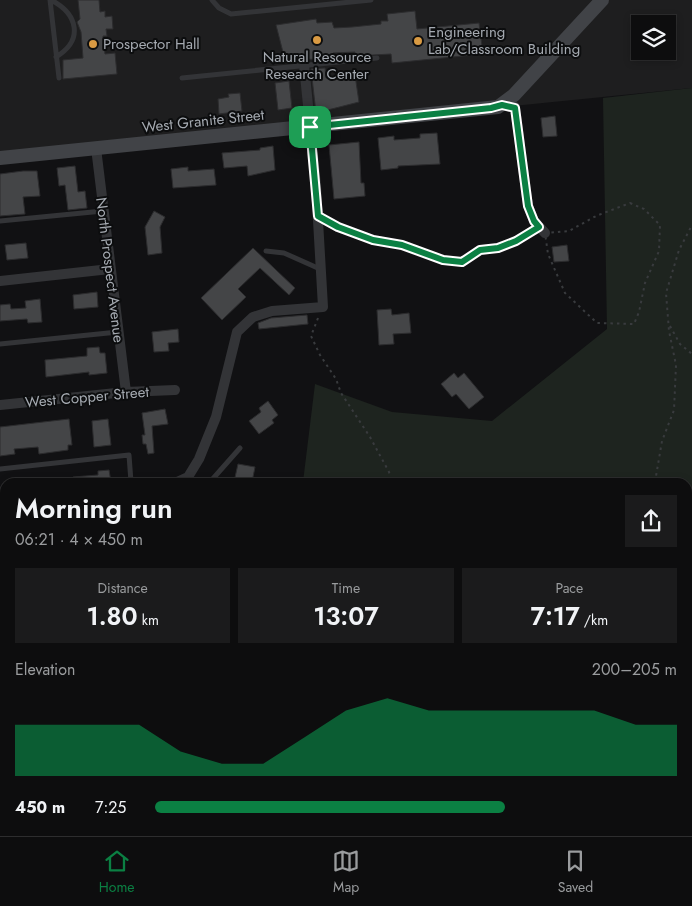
<!DOCTYPE html>
<meta charset="utf-8">
<style>
:root{--surface:#0d0d0e;--page:#1b1b1c;--text:#f1f3f6;--muted:#9a9c9e;--line:#2d2d2e;--accent:#0b8043}
body{margin:0;font-family:Jost,sans-serif;background:var(--page);color:var(--text);height:100vh;display:flex;flex-direction:column;font-size:19px;white-space:nowrap}
*{box-sizing:border-box;margin:0}
p{font-size:16px;color:var(--muted)}
.icon{flex:none;width:28px;height:28px;fill:none;stroke:currentColor;stroke-width:2;stroke-linecap:round;stroke-linejoin:round}
.map{position:relative;flex:1;overflow:hidden}
.details{position:absolute;left:0px;top:478px;width:692px;height:359px;display:flex;flex-direction:column;background:var(--surface);border-radius:15px 15px 0 0;box-shadow:0 2px 8px #0003,0 0 0 1px var(--line)}
.details>*{flex:none}
.fabs{position:absolute;left:631px;top:15px;display:grid;gap:10px}
.fabs a{display:grid;place-items:center;width:45px;height:45px;border-radius:0px;background:var(--surface);box-shadow:0 2px 8px #0003,0 0 0 1px var(--line);font-size:25px}
.pin{position:absolute;display:grid;place-items:center;width:42px;height:42px;color:#fff;margin:-21px;border-radius:10px;box-shadow:0 2px 8px #0006}
.round{display:grid;place-items:center;flex:none;width:52px;height:52px;border-radius:0px;background:var(--page)}
.overview{display:flex;align-items:center;justify-content:space-between;height:85px;padding:0 15px}
h1{font-size:28px;font-weight:600;line-height:38px}
.metrics{display:grid;grid-template-columns:repeat(3,1fr);gap:8px;height:85px;padding:5px 15px}
.metrics div{display:grid;align-content:center;border-radius:0px;background:var(--page);text-align:center}
.metrics b{font-size:25px;font-weight:600}
.metrics small{font-size:14px;font-weight:400}
.metrics p{font-size:14px}
.chart{height:140px;padding:10px 15px}
.chart p{display:flex;justify-content:space-between}
.chart svg{width:100%;height:90px;margin-top:5px;fill:var(--accent);opacity:.7}
ul{padding:0 15px;list-style:none;font-size:16px}
li{display:grid;grid-template-columns:80px 60px 1fr;align-items:center;height:38px}
li i{height:12px;border-radius:6px;background:var(--accent)}
.tab-bar{display:flex;justify-content:space-around;align-items:center;height:70px;border-top:1px solid var(--line);background:var(--surface);font-size:14px;color:var(--muted)}
.tab-bar a{display:grid;justify-items:center;gap:2px}
.tab-bar .selected{color:var(--accent)}
.map>svg:first-child{display:block}
.built{fill:#1e1e1f;fill-rule:evenodd}
.green{fill:#1e241f}
.building{fill:#444547;stroke:#2c2c2e}
.lines{fill:none;stroke-linecap:round;stroke-linejoin:round}
.path{stroke:#393b3e;stroke-width:2;stroke-dasharray:2.5 4;stroke-linecap:butt}
.lane{stroke:#333437;stroke-width:5}
.street{stroke:#333437;stroke-width:10}
.secondary{stroke:#414347;stroke-width:14}
.route-casing{stroke:#fff;stroke-width:10}
.route{stroke:#0b8043;stroke-width:6}
.poi-dot{fill:#d99a43;stroke:#0c0d0e;stroke-width:2}
.labels{text-anchor:middle;dominant-baseline:central;stroke-width:4;stroke-linejoin:round;paint-order:stroke}
.poi-label{font-size:15px;fill:#a5aab1;stroke:#0c0d0e;text-anchor:start}
.street-label{font-size:15px;fill:#a5aab1;stroke:#0c0d0e}
</style>
<div class="map">
<svg width="692" height="836" viewBox="0 0 692 836">
<rect width="100%" height="100%" fill="#111113"/>
<path class="built" d="M0,0H692V88L0,158ZM640,24H668V51H640Z"/>
<path class="green" d="M692,88V836H92V831H688V482H303L315,384L392,412L492,421L607,329L603,98Z"/>
<path class="building" d="M78,0H99L100,12L105,11V17L112,16L113,29H106L107,36H103L105,54L115,53L117,74L63,79V60L83,58L81,32L77,22L80,19Z
M415,11L417,29L479,23L483,54L392,63L391,54L355,56V52L333,53L334,56L323,57V59L285,60L276,25L316,19L317,23L332,22L334,28L352,27L381,24V21H388L387,14Z
M325,68L326,78L355,75L359,102L316,113L311,69Z
M289,81L292,108L278,110L275,83Z
M240,93L242,111L219,114L218,99L229,97L228,94Z
M555,116L557,136L543,137L541,118Z
M437,133L440,164L398,166V168L381,170L378,138L394,136V140L420,138V134Z
M359,142L361,183H364L365,196L334,199L329,145Z
M273,146L275,170L248,176L247,166L224,168L222,153L260,150V148Z
M75,166L78,192L85,191L87,208L68,210L65,185L59,186L57,168Z
M188,167V171L214,169L216,185L173,188L171,169Z
M23,171H37L40,196L23,197L25,214L0,216V174Z
M154,211L165,217L160,227L162,253L148,255L145,227Z
M26,243L28,258L7,260L5,245Z
M567,245L569,261L554,262L552,247Z
M253,248L295,288L289,295L260,268L238,289L246,297L222,320L201,298Z
M97,292L98,307L74,309L73,295Z
M40,299L42,322L28,323L27,319L0,321V305L10,304L11,309L26,308L25,301Z
M391,309L392,315L409,313L411,333L393,334L394,344L379,345L377,310Z
M307,315L308,324L259,329L258,323L271,318Z
M178,329L179,342L168,343L169,351L154,352L152,332Z
M99,347L100,353H105L107,373L89,375V372L46,377L45,360L87,356V348Z
M454,373L458,378L464,373L484,397L469,409L456,394L452,397L441,384Z
M268,401L278,415L272,420L274,423L259,434L249,421L261,412L259,408Z
M165,409L168,424L152,426L154,453L148,454L146,444H143L142,435H145L142,413Z
M69,419L72,445H68V450L39,454L38,447L14,449L15,454L0,456V427Z
M108,419L111,445L94,447L92,421Z
M238,464L255,467L252,482H234Z
M109,470L111,482H73V477L98,475V471Z"/>
<g class="lines">
<path class="path" d="M630,203L644,209L660,225L659,251L645,283L639,312L634,324L597,323L565,293L548,254L545,233L569,231L596,216Z
M328,221L373,240L402,245L443,260L462,262L480,250L498,248L516,241L531,232
M318,318L311,336L320,355L336,379L341,393L370,437L389,472L392,482
M670,326L680,344L692,354
M655,482L662,441L674,410L676,365L669,331L666,293L679,250L692,225
M688,525L692,526
M688,566L692,570
M688,622L692,609
M688,653L692,649
M688,671L692,739
M111,831L112,836
M356,831V836
M166,836V831
M228,836L232,831
M379,836L382,831
M520,836L522,831"/>
<path class="lane" d="M50,0L59,78
M51,0C78,14 84,40 56,57
M212,0L219,8L231,14L371,0
M182,78L377,58
M0,221L103,211
M266,251L284,253L320,269
M0,344L118,332
M0,469L129,455L131,482
M210,482L240,448
M0,591L5,590"/>
<path class="street" d="M503,105L515,107L528,206L534,221L545,233
M96,148L126,392
M0,281L110,269
M0,405L126,392L175,390
M177,482L188,477L199,459L216,417L237,332L253,317L272,311L323,307L316,186L304,65
M0,529L5,528
M0,654L5,653"/>
<path class="secondary" d="M0,158L498,107L514,95L602,0"/>
</g>
<g class="lines">
<g class="route-casing">
<path id="route" d="M502,105L515,108L528,206L534,221L539,227L516,241L498,248L480,250L462,262L443,260L402,245L373,240L338,227L318,216L310,127L491,108Z"/>
</g>
<use href="#route" class="route"/>
</g>
<g class="poi-dot">
<circle cx="317" cy="40" r="5"/>
<circle cx="418" cy="41" r="5"/>
<circle cx="93" cy="44" r="5"/>
</g>
<g class="labels">
<g class="poi-label">
<text x="428" y="32">Engineering<tspan x="428" dy="17">Lab/Classroom Building</tspan></text>
<text x="103" y="44">Prospector Hall</text>
<text x="317" y="57" text-anchor="middle">Natural Resource<tspan x="317" dy="17">Research Center</tspan></text>
</g>
<g class="street-label">
<text transform="translate(203 121) rotate(-6)">West Granite Street</text>
<text transform="translate(110 270) rotate(83)">North Prospect Avenue</text>
<text transform="translate(87 397) rotate(-5)">West Copper Street</text>
</g>
</g>
</svg>
<div class="fabs">
<a><svg class="icon" aria-label="layers" viewBox="0 0 24 24"><path d="M12 4l9 5-9 5-9-5zM3 14l9 5 9-5"/></svg></a>
</div>
<div class="pin" style="left:310px;top:127px;background:#1e9e55"><svg class="icon" aria-label="arrive" viewBox="0 0 24 24"><path d="M6 21V4h12l-3 4 3 4H6"/></svg></div>
<section class="details">
<div class="overview"><div><h1>Morning run</h1><p>06:21 · 4 × 450 m</p></div><a class="round"><svg class="icon" aria-label="share" viewBox="0 0 24 24"><path d="M12 15V3M7 8l5-5 5 5M5 13v7h14v-7"/></svg></a></div>
<div class="metrics">
<div><p>Distance</p><b>1.80<small> km</small></b></div>
<div><p>Time</p><b>13:07</b></div>
<div><p>Pace</p><b>7:17<small> /km</small></b></div>
</div>
<div class="chart"><p><span>Elevation</span>200–205 m</p>
<svg viewBox="0 0 160 44" preserveAspectRatio="none"><path d="M0 44V19L10 19L20 19L30 19L40 32L50 38L60 38L70 25L80 12L90 6L100 12L110 12L120 12L130 12L140 12L150 19L160 19V44z"/></svg>
</div>
<ul>
<li><b>450 m</b>7:25<i style="width:67%"></i></li>
</ul>
</section>
</div>
<nav class="tab-bar">
<a class="selected"><svg class="icon" aria-label="home" viewBox="0 0 24 24"><path d="M3 11l9-7 9 7M6 9v11h12V9"/></svg>Home</a>
<a><svg class="icon" aria-label="map" viewBox="0 0 24 24"><path d="M3 6l6-2 6 2 6-2v14l-6 2-6-2-6 2zM9 4v14M15 6v14"/></svg>Map</a>
<a><svg class="icon" aria-label="saved" viewBox="0 0 24 24"><path d="M7 4h10v16l-5-4-5 4z"/></svg>Saved</a>
</nav>
